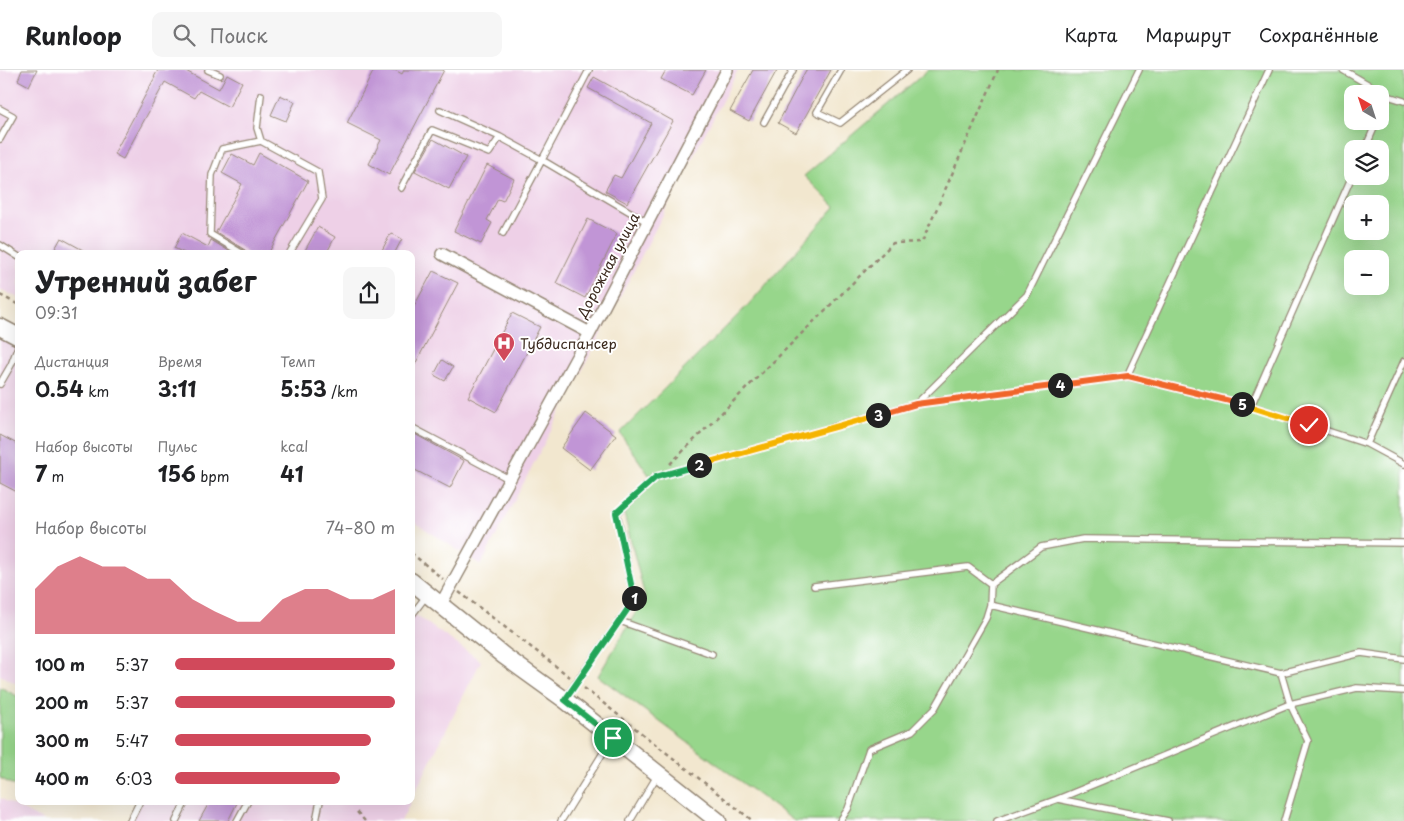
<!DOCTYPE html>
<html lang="ru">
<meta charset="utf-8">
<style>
:root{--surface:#fff;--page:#f6f6f6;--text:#202124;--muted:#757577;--line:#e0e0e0;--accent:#d1495b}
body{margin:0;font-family:"Playpen Sans",sans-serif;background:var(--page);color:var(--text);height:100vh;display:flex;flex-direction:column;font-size:19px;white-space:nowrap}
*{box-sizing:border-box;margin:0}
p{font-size:16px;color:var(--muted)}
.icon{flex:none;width:28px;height:28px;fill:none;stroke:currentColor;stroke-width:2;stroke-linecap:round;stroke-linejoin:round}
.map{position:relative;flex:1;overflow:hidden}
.drawer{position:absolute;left:15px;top:180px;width:400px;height:555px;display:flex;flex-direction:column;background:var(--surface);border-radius:10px;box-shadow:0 5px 20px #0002}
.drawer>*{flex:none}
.needle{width:32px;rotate:321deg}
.buttons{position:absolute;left:1344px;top:15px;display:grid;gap:10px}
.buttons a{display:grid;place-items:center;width:45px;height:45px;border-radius:10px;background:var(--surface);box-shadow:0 5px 20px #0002;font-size:25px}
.pin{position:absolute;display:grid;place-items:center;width:42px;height:42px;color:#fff;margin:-21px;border:2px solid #fff;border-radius:50%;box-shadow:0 1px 5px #0007}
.km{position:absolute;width:25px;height:25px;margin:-12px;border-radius:50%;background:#222;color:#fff;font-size:14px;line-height:25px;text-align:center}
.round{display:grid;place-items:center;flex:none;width:52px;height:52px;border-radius:10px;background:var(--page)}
.overview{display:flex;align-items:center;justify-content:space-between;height:85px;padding:0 20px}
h1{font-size:28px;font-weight:700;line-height:38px}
.metrics{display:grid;grid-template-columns:repeat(3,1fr);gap:8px;height:85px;padding:5px 20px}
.metrics div{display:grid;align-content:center}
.metrics b{font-size:21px;font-weight:700}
.metrics small{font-size:14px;font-weight:400}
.metrics p{font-size:14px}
.chart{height:140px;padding:10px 20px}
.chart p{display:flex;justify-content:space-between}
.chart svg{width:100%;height:90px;margin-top:5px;fill:var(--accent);opacity:.7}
ul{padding:0 20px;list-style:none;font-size:16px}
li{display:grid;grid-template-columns:80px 60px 1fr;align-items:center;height:38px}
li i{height:12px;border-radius:6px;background:var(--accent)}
header{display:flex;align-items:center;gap:30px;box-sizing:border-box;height:70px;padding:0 25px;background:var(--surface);border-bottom:1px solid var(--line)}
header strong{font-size:24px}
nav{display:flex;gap:28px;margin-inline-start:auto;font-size:18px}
.search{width:350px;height:45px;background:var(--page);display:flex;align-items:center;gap:12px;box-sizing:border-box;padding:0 18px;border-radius:10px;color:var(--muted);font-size:19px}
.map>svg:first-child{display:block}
.built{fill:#eed0e7}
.green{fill:#97d68b;stroke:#698054;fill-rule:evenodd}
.building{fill:#c195d6}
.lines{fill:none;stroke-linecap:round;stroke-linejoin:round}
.lane-casing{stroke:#968876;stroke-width:8}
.street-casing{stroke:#968876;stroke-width:14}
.secondary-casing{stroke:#968876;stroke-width:19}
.path{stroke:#968876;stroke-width:2.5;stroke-dasharray:4 4;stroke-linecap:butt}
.lane{stroke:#fff;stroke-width:5.5}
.street{stroke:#fff;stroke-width:11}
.secondary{stroke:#fff;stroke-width:16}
.split-1-casing{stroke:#fff;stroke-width:10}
.split-2-casing{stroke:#fff;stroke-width:10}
.split-3-casing{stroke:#fff;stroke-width:10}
.split-4-casing{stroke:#fff;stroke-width:10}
.split-5-casing{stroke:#fff;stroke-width:10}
.split-6-casing{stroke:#fff;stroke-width:10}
.split-1{stroke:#22a559;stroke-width:6}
.split-2{stroke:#22a559;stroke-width:6}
.split-3{stroke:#f5b400;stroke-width:6}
.split-4{stroke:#f0652b;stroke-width:6}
.split-5{stroke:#f0652b;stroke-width:6}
.split-6{stroke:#f5b400;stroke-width:6}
.labels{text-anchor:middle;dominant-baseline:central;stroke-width:4;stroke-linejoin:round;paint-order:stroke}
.street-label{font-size:14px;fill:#3b2a1e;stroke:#fff}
.poi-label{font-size:14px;fill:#3b2a1e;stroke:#fff;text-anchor:start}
</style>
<header>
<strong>Runloop</strong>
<div class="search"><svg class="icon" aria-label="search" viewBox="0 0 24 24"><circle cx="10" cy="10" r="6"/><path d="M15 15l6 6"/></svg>Поиск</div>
<nav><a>Карта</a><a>Маршрут</a><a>Сохранённые</a></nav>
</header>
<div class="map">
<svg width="1404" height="751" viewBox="0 0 1404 751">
<rect width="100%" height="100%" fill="#fff"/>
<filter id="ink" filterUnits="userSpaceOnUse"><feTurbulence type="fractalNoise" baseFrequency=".02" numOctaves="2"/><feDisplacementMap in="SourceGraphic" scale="10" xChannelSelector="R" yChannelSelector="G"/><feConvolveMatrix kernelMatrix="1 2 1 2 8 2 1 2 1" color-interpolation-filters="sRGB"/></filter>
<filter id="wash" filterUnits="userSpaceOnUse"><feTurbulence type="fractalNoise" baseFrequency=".0096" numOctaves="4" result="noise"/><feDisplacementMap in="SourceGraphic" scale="20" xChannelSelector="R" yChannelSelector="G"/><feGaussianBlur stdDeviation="1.12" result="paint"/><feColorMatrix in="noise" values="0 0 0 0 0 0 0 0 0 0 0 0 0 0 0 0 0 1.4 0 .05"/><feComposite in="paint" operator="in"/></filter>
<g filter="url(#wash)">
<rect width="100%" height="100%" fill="#f2e7cf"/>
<path class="built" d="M0,0H738L481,495L411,450V184H19V228L0,219Z
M0,266L19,277V615L0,605Z
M411,542L481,591L411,730Z
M0,728L44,751H0Z
M139,731H411L401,751H129Z"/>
<path class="green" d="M928,0H1404V751H794L598,606L645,527L622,436L651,408L620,363L748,235L835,137L804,106ZM1352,24H1380V51H1352ZM1352,79H1380V106H1352ZM1352,134H1380V161H1352ZM1352,189H1380V216H1352Z
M0,617L19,627V718L0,708Z"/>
<g id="blocks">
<path class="building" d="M22,0H37L29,16L18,10Z
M158,0H184L219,19L227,4L242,12L229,37L199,21L194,28L165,12L123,89L114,84L155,7H154Z
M374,0H395L402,4L404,0H444L389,105L369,94L381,70L347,53Z
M666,0H706L692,25L661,9Z
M753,0H777L749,51L730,41Z
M806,0H831L796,63L778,53Z
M594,7L673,51L627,133L605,121L614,105L621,108L651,53L588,18Z
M280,25L295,32L286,51L271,45Z
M433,69L466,87L449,119L415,101Z
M259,83L308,111L268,184H248L245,180L216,162L242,114L222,103L232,84L253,95Z
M487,95L514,109L503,131L498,129L487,150L492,153L481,174L454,161Z
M588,149L617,164L585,228L556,213Z
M318,157L335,167L326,184H303Z
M182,163L208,177L211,170L234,184H186L174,178Z
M391,163L402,169L394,184H380Z
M61,168L90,184H52Z
M433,201L458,213L411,302V242Z
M512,243L540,257L496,342L468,327Z
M442,290L453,297L445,311L434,305Z
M586,343L616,365L590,400L561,378Z
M411,362L464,391L450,418L411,398Z
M0,365L19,375V423L0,413Z
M210,731H238L228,751H199Z"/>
</g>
</g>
<g filter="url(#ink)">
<use href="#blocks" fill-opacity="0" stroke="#968876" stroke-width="1"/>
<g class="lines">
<g class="lane-casing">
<path id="lane" d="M208,0L220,5
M589,0L542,90L647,152
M841,0L817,42L840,53L907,0
M1343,0L1388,26L1404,31
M0,39L13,46L0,69
M440,40L500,67L542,90L503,163
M1380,43L1388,26
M764,52L793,0
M261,71L257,58L261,25
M1365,79L1377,51
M401,118L432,60L489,83L500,67
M0,175L19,187
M243,184L210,164L212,105L222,79L261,71L318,102L322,129L289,184
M1127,306L1269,0
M0,314L11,295L19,274
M916,334L1027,225L1139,0
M1251,336L1352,106
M411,357L509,409
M1367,374L1404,291
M814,516L968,497L991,514
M990,535L1281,603L1290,634L1058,729L997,751
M411,546L427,525
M620,551L712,584
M1281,603L1361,583L1404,589
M565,629L634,530L617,443L656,407L916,334L1127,306L1251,336L1367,374L1404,394
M1058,729L1168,751
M130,751L140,731
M176,751L186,731
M237,751L248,731
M316,751L320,731
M561,751L611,670
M630,751L657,706
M840,751L848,739L869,679L912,661L935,638L986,548L990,535L991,514L1041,477L1083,469L1404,473
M1284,751L1308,671L1290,634L1357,618L1404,621"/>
</g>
<g class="street-casing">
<path id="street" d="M442,184L590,263
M441,534L590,263L727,0"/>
</g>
<g class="secondary-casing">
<path id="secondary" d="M0,257L19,267
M411,511L504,586L565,630L718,751"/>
</g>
<path class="path" d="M0,225L19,235
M670,394L893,173L922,172L998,0
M411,483L443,509
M459,522L570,607
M584,618L753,751
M357,742L365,751"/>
<use href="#lane" class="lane"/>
<use href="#street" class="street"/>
<use href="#secondary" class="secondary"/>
</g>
</g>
<g class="lines" filter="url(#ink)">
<g class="split-1-casing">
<path id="split-1" d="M613,668L565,630L634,530V528"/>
</g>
<g class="split-2-casing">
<path id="split-2" d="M634,528L616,443L656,407L699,395"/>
</g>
<g class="split-3-casing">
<path id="split-3" d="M699,395L878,345"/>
</g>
<g class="split-4-casing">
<path id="split-4" d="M878,345L916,334L1060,315"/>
</g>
<g class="split-5-casing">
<path id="split-5" d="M1060,315L1128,306L1242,334"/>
</g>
<g class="split-6-casing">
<path id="split-6" d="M1242,334L1309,355"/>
</g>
<use href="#split-1" class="split-1"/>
<use href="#split-2" class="split-2"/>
<use href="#split-3" class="split-3"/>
<use href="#split-4" class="split-4"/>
<use href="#split-5" class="split-5"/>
<use href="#split-6" class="split-6"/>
</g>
<defs>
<g id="hospital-pin" transform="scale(1.125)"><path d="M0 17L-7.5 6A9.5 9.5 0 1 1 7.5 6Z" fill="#d1495b" stroke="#fff"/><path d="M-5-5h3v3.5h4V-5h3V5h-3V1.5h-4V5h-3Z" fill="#fff"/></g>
</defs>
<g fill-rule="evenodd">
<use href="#hospital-pin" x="504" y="273"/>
</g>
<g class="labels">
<g class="street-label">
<text transform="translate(608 195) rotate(-62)">Дорожная улица</text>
</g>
<g class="poi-label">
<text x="520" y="273">Тубдиспансер</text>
</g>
</g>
</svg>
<div class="buttons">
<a><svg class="needle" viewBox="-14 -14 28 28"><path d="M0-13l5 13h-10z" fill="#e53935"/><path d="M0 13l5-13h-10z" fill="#757577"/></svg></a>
<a><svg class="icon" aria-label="layers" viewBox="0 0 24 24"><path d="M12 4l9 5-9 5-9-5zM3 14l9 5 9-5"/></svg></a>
<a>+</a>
<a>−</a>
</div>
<div class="pin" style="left:613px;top:668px;background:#1e9e55"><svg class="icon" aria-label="arrive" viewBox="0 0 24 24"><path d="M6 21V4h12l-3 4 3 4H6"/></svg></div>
<div class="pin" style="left:1309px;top:355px;background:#d93025"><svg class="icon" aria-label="check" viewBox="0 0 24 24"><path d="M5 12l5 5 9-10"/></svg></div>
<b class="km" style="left:634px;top:528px">1</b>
<b class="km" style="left:699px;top:395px">2</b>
<b class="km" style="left:878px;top:345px">3</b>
<b class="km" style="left:1060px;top:315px">4</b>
<b class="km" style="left:1242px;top:334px">5</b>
<section class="drawer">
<div class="overview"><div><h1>Утренний забег</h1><p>09:31</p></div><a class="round"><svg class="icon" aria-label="share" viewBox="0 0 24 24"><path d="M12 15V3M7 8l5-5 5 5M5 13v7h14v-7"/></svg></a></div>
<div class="metrics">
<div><p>Дистанция</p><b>0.54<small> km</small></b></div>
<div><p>Время</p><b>3:11</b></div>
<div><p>Темп</p><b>5:53<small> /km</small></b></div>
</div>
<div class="metrics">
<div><p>Набор высоты</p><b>7<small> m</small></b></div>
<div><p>Пульс</p><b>156<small> bpm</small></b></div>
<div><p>kcal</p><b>41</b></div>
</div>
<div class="chart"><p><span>Набор высоты</span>74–80 m</p>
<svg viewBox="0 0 160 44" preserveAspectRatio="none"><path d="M0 44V22L10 11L20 6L30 11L40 11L50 17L60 17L70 27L80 33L90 38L100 38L110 27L120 22L130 22L140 27L150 27L160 22V44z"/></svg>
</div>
<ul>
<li><b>100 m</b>5:37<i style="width:100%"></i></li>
<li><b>200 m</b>5:37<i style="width:100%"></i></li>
<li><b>300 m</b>5:47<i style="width:89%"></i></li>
<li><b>400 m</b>6:03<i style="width:75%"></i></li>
</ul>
</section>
</div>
